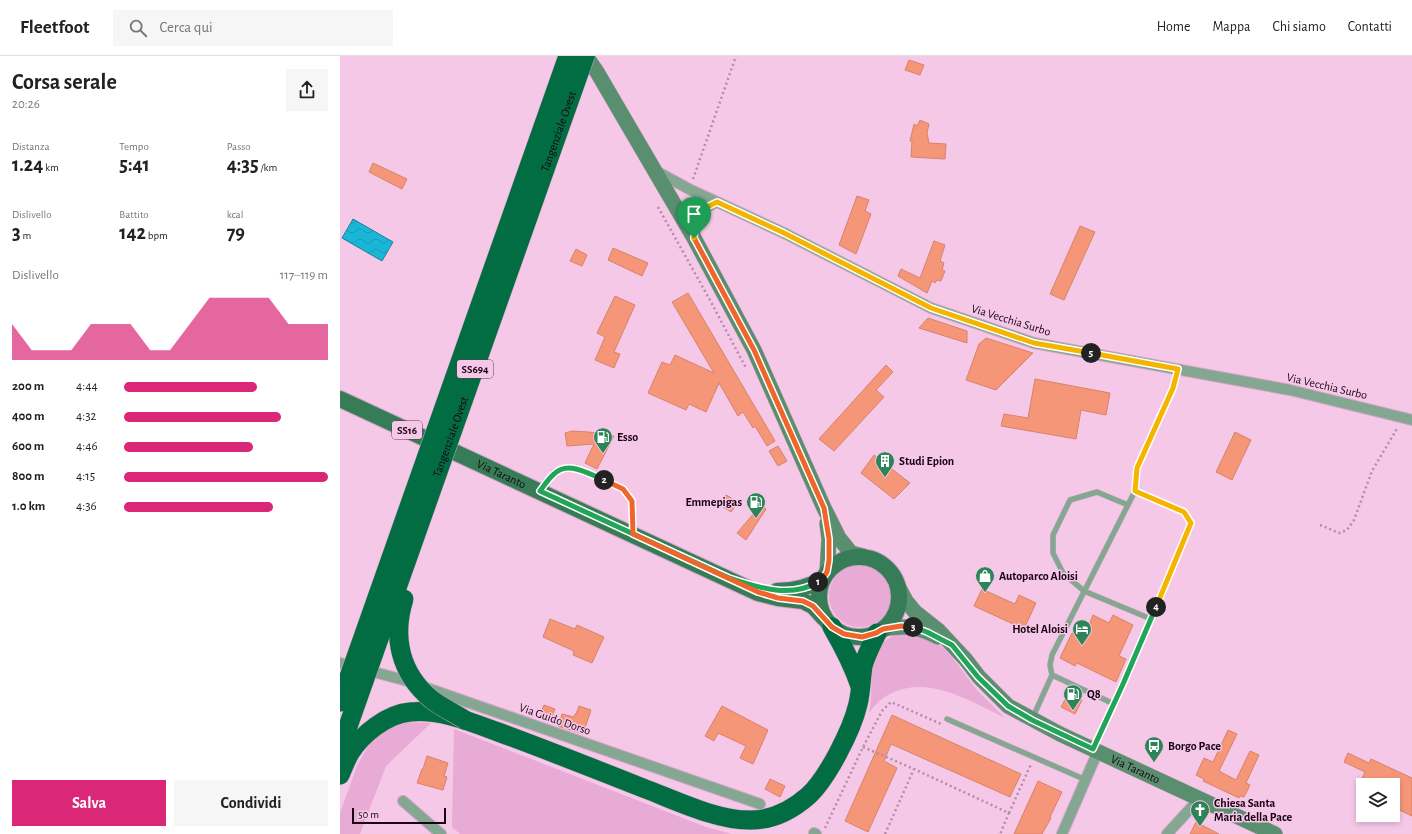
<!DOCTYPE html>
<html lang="it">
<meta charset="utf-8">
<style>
:root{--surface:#fff;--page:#f6f6f6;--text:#222;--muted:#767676;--line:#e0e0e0;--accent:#db2777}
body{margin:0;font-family:"Alegreya Sans",sans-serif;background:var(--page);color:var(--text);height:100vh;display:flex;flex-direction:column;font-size:15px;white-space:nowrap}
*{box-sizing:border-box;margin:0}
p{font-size:13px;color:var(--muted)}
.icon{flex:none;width:22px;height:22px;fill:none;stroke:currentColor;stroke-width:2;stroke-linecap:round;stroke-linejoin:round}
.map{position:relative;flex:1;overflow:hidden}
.details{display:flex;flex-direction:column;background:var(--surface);width:340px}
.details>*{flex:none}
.tools{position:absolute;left:1016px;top:722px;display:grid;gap:8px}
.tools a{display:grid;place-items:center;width:44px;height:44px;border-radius:0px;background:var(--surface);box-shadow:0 2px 6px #0003;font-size:20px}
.scale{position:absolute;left:12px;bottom:10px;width:94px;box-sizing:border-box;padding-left:4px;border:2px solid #1b0315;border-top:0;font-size:11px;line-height:14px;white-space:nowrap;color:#1b0315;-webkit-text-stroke:3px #f6c8e8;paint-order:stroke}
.pin{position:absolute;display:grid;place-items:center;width:34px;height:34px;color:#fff;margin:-41px -17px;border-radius:50% 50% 50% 0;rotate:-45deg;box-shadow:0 0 4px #0007}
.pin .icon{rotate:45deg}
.km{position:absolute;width:20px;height:20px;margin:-10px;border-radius:50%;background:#222;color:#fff;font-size:11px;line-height:20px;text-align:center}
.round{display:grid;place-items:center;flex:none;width:42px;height:42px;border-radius:0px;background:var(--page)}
.headline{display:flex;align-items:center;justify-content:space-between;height:68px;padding:0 12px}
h1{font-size:22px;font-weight:700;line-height:30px}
.metrics{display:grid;grid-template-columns:repeat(3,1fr);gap:6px;height:68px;padding:4px 12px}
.metrics div{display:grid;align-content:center}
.metrics b{font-size:20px;font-weight:700}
.metrics small{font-size:11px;font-weight:400}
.metrics p{font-size:11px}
.chart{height:112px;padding:8px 12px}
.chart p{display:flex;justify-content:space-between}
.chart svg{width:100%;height:72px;margin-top:4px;fill:var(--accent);opacity:.7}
.action{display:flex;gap:8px;margin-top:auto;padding:8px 12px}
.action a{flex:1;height:46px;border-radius:0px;background:var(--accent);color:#fff;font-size:16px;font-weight:700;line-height:46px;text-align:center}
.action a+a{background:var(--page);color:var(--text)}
ul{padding:0 12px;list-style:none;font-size:13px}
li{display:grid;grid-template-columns:64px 48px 1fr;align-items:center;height:30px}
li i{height:10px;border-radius:5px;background:var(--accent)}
header{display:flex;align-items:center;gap:24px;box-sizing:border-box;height:56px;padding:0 20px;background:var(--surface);border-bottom:1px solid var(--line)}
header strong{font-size:19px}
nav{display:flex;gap:22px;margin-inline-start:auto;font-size:14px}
.search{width:280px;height:36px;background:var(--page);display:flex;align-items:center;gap:10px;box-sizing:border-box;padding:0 14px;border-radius:0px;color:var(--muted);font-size:15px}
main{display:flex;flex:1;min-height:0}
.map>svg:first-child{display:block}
.green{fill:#e7abd5}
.water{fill:url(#water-waves);stroke:#1a809d}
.building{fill:#f69678;stroke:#d68369}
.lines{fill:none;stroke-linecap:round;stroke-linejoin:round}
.lane-casing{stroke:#cfa5c2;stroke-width:6}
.street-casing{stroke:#cfa5c2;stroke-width:12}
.secondary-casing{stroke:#cfa5c2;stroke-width:16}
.primary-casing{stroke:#cfa5c2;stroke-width:18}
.highway-casing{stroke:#cfa5c2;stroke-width:20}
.path{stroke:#b38ca8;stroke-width:2.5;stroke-dasharray:2 3;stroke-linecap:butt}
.lane{stroke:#84a792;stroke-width:5}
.street{stroke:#84a792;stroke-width:10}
.secondary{stroke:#598e6f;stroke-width:15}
.primary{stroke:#367c57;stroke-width:16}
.highway{stroke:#026c42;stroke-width:19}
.highway-bridge-casing{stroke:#cfa5c2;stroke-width:20;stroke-linecap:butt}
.highway-bridge{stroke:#026c42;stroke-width:19}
.split-1-casing{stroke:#fff;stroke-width:8}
.split-2-casing{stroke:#fff;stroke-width:8}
.split-3-casing{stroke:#fff;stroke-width:8}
.split-4-casing{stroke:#fff;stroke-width:8}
.split-5-casing{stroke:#fff;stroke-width:8}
.split-6-casing{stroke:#fff;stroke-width:8}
.split-1{stroke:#f0652b;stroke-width:5}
.split-2{stroke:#22a559;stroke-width:5}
.split-3{stroke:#f0652b;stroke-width:5}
.split-4{stroke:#22a559;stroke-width:5}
.split-5{stroke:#f5b400;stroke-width:5}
.split-6{stroke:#f5b400;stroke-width:5}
.labels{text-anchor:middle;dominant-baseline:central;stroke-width:3;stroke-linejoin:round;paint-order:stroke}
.shield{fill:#f6c8e8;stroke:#5d3e54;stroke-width:1}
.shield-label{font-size:11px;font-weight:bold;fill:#1b0315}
.street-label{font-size:12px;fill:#1b0315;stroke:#f6c8e8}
.poi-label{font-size:12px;font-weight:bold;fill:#1b0315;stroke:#f6c8e8;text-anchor:start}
</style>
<header>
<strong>Fleetfoot</strong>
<div class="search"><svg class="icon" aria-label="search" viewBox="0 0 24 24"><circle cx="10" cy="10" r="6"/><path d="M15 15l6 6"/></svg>Cerca qui</div>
<nav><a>Home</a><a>Mappa</a><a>Chi siamo</a><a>Contatti</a></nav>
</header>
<main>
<section class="details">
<div class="headline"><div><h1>Corsa serale</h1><p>20:26</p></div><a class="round"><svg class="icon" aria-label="share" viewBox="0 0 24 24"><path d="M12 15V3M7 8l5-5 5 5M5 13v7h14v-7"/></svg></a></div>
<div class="metrics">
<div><p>Distanza</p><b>1.24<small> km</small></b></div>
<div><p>Tempo</p><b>5:41</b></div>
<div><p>Passo</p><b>4:35<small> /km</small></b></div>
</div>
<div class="metrics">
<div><p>Dislivello</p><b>3<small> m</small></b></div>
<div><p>Battito</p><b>142<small> bpm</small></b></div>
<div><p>kcal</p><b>79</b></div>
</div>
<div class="chart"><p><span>Dislivello</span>117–119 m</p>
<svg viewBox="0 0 160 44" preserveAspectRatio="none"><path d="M0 44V22L10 38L20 38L30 38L40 22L50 22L60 22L70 38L80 38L90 22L100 6L110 6L120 6L130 6L140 22L150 22L160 22V44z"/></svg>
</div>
<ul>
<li><b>200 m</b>4:44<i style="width:65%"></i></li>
<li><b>400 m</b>4:32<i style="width:77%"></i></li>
<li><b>600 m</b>4:46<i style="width:63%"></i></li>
<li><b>800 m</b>4:15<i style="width:100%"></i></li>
<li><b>1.0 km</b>4:36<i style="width:73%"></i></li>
</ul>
<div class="action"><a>Salva</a><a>Condividi</a></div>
</section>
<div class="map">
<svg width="1072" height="778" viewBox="0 0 1072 778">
<defs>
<pattern id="water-waves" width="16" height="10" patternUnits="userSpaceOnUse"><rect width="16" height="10" fill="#1ab6d7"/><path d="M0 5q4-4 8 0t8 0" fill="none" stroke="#179bb8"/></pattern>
</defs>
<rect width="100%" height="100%" fill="#f6c8e8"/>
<path class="green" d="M489 540a31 31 0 1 1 62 0a31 31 0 1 1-62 0Z
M563,576L593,583L601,590L612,601L636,633L665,662C632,646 589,619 552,637C542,641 535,649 529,657L531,643L532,606L539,589L554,579Z
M67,666L91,667L46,710L20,778H0V757L17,710L29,688L45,674Z
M114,673L366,771L392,778H120L112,771Z"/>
<path class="water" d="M13,163L53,186L42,205L2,182Z"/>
<path class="building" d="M569,4L584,9L580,19L565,14Z
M580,64L589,68L587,77L589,87L606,88L605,103L571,101L572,85H570L574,68L577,70Z
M33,107L67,123L62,133L29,116Z
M517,140L529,144L525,155L531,158L516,198L499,189Z
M740,170L755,176L724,244L710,238Z
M594,185L605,189L600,205L604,207L602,214L605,215L601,225L597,224L595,227L592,225L587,237L558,220L561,213L580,222Z
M273,192L308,207L302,220L268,204Z
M236,193L247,199L242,210L230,205Z
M348,237L435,385L427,390L415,370L413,372L403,356L398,360L379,327L366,356L349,348L346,354L308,337L322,306L330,309L335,299L374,317L332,246Z
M275,240L295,249L274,296L280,298L274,312L255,304L265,281L257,277Z
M588,262L627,275V287L579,272Z
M646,282L693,297L656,334L626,324L639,288Z
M546,309L553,316L536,334L544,341L494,395L479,383Z
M695,323L770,337L766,359L741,354L736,383L661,370L664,358L688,362Z
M232,375L249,376L274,380L257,413L245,407L254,388L227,390L225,377Z
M895,376L911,384L892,424L876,416Z
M438,390L447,405L438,410L429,395Z
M534,399L570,427L554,443L521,417Z
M386,439L398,446L391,456L380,449Z
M421,449L426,453L406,484L397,477Z
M642,533L675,548L679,539L696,547L684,573L634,550Z
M753,559L769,567L773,559L793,569L779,600L786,603L776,626L737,607L735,610L720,602L732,577L739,581L746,567L749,569Z
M210,563L235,573L237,569L264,581L252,607L233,599L234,595L203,581Z
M728,638L742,644L735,658L721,651Z
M204,649L215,653L211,663L200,659Z
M239,650L251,654L243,678L218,670L222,658L234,661L235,658H236Z
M382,650L428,674L413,708L400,702L406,690L378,677L374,685L365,680Z
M552,659L681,718L670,741L551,688L544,705L557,712L528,776L505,765Z
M888,674L897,678L879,715L896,724L910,695L919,699L906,727L910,729L904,741L900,740L899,742L863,725L864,723L856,719L864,702L873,706Z
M1008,697L1029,707L1031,703L1072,722V760L1053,751V729H1019L1025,716L1004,706Z
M87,700L108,707L104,720L107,721L103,734L77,727L82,713H83Z
M430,723L445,730L440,741L425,733Z
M698,725L722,736L710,761L711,762L702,778H674Z
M856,766L879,778H850Z"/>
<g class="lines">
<g class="lane-casing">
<path id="lane" d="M201,434L214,416L229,411L239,414L283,433L292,445L293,477
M788,449L757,436L730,444L713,479V497L723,517L744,535L811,563
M712,619L774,648
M693,661L712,619L710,609L712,599L795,435L797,412L833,333L838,313
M607,663L746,724
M753,692L783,628L851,467L844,456L795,435"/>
</g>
<g class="street-casing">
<path id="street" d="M316,115L349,133L444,177L591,252L694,287L950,334L1072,364
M354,182L356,162L365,152L377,146
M0,607L64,624L420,748
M63,745L101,778
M474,777L476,778
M722,778L758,695
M827,778L860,742"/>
</g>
<g class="secondary-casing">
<g id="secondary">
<path d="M246,0L257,16L354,182L414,294L484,452L499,482L511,497L523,500"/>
<path d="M487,467L489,483L487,516"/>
<path id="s1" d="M558,530L566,545L575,556L599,575L626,604L639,621L668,650L720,678L935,778"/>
<path d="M543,573C567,569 576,570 598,581"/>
</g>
</g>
<g class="primary-casing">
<g id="primary">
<path id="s2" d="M0,343L418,537L438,542L463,545L473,550L484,562"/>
<circle cx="519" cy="541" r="40"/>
<path d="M437,535C453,535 468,532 482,523"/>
</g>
</g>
<g class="highway-casing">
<path id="highway" d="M492,571C503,590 513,609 520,630
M0,646L9,621
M0,693L24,625
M0,719C3,712 6,704 10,697C22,678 47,658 70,656C100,653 131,666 158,676C207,694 255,713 303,732C335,744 377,765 411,764C432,764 452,754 468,740C487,723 512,674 518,648C521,636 521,623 523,610C526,599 532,588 537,577"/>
</g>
<path class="path" d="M353,123L396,0
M318,151L371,246L406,312
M980,469L999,477L1007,474L1014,464L1032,415L1058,371
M523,691L574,713L669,757L660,778
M669,757L691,708
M485,772L523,691L542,655L551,646L601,668
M545,778L574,713"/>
<use href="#lane" class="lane"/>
<use href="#street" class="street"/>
<use href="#secondary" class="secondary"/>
<use href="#primary" class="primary"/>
<use href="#highway" class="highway"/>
<g class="highway-bridge-casing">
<g id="highway-bridge">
<path d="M64,543C52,581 60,617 91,643C101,651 114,657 125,664"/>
<path d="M9,621L228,0"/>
<path id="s3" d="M24,625L245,0"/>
</g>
</g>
<use href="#highway-bridge" class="highway-bridge"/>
</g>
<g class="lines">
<g class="split-1-casing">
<path id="split-1" d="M354,182L414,294L484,452L489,483V504L487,516L482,523L478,526"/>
</g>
<g class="split-2-casing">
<path id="split-2" d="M264,424C249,418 228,404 214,418C208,423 204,430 200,435L389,522C417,531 450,543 478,526"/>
</g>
<g class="split-3-casing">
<path id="split-3" d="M264,424L283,433L292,445L293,478L418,536L438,542L463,545L473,550L492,571L504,578L522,581L536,577L543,573L561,570L573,571"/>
</g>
<g class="split-4-casing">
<path id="split-4" d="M573,571L587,576L612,589L638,621L668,650L692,664L753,693L783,628L816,551"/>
</g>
<g class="split-5-casing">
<path id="split-5" d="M751,297L838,313L833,332L797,412L795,435L844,456L851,467L816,551"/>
</g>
<g class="split-6-casing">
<path id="split-6" d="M354,182L356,162L365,152L377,146L444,177L591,252L694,287L751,297"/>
</g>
<use href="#split-1" class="split-1"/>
<use href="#split-2" class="split-2"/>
<use href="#split-3" class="split-3"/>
<use href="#split-4" class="split-4"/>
<use href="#split-5" class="split-5"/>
<use href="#split-6" class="split-6"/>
</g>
<defs>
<g id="fuel-pin" transform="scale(1)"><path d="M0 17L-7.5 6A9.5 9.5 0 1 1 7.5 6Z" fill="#2d8458" stroke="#f6c8e8"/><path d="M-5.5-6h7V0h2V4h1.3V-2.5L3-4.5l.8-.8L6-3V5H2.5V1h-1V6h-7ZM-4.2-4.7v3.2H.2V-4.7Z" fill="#fff"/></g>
<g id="building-pin" transform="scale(1)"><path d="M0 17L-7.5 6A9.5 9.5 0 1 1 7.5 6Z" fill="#2d8458" stroke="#f6c8e8"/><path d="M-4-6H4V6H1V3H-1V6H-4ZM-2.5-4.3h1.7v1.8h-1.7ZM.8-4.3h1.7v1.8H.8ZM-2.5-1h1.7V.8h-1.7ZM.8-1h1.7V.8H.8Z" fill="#fff"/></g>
<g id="shop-pin" transform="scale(1)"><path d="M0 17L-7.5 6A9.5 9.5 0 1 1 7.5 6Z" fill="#2d8458" stroke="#f6c8e8"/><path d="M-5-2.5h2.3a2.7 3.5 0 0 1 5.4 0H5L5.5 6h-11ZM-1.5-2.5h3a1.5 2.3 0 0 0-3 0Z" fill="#fff"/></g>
<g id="hotel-pin" transform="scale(1)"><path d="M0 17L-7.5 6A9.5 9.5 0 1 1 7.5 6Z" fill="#2d8458" stroke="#f6c8e8"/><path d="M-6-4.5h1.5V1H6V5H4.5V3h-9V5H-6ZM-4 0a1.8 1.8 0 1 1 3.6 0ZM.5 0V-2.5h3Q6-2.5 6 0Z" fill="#fff"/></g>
<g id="bus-pin" transform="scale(1)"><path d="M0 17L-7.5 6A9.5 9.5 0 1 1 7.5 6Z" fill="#2d8458" stroke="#f6c8e8"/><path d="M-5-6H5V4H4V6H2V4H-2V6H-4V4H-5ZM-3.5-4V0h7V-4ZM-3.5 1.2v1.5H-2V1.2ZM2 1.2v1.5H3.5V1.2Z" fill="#fff"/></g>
<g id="church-pin" transform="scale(1)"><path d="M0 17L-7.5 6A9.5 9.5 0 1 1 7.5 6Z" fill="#2d8458" stroke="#f6c8e8"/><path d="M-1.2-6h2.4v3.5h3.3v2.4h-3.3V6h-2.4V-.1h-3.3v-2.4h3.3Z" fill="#fff"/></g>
</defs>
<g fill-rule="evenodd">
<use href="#fuel-pin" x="263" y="381"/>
<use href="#building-pin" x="545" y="405"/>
<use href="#fuel-pin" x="416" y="446"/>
<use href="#shop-pin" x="645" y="520"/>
<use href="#hotel-pin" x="742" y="573"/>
<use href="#fuel-pin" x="733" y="638"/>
<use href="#bus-pin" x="814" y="690"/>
<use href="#church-pin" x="860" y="754"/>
</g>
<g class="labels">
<g class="shield">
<rect x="117" y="304" width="36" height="18" rx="3"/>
<rect x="52" y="365" width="30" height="18" rx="3"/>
</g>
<g class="shield-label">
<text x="135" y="313">SS694</text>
<text x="67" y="374">SS16</text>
</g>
<g class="street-label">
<text stroke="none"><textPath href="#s3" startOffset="583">Tangenziale Ovest</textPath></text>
<text transform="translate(671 264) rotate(17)">Via Vecchia Surbo</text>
<text transform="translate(987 330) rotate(13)">Via Vecchia Surbo</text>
<text stroke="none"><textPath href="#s3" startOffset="259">Tangenziale Ovest</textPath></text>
<text stroke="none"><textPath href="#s2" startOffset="178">Via Taranto</textPath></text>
<text transform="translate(215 663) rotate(19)">Via Guido Dorso</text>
<text stroke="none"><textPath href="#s1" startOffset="306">Via Taranto</textPath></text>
</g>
<g class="poi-label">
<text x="277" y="381">Esso</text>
<text x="559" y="405">Studi Epion</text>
<text x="402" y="446" text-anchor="end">Emmepigas</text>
<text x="659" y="520">Autoparco Aloisi</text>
<text x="728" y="573" text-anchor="end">Hotel Aloisi</text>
<text x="747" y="638">Q8</text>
<text x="828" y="690">Borgo Pace</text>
<text x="874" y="747">Chiesa Santa<tspan x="874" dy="14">Maria della Pace</tspan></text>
</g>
</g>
</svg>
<div class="tools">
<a><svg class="icon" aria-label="layers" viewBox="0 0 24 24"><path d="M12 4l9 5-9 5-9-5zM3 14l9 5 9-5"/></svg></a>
</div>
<div class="scale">50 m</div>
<div class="pin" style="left:354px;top:182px;background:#1e9e55"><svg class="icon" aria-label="arrive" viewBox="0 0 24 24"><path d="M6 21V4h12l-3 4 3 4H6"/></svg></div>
<b class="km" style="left:478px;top:526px">1</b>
<b class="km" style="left:264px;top:424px">2</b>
<b class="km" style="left:573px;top:571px">3</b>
<b class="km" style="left:816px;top:551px">4</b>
<b class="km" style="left:751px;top:297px">5</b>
</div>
</main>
